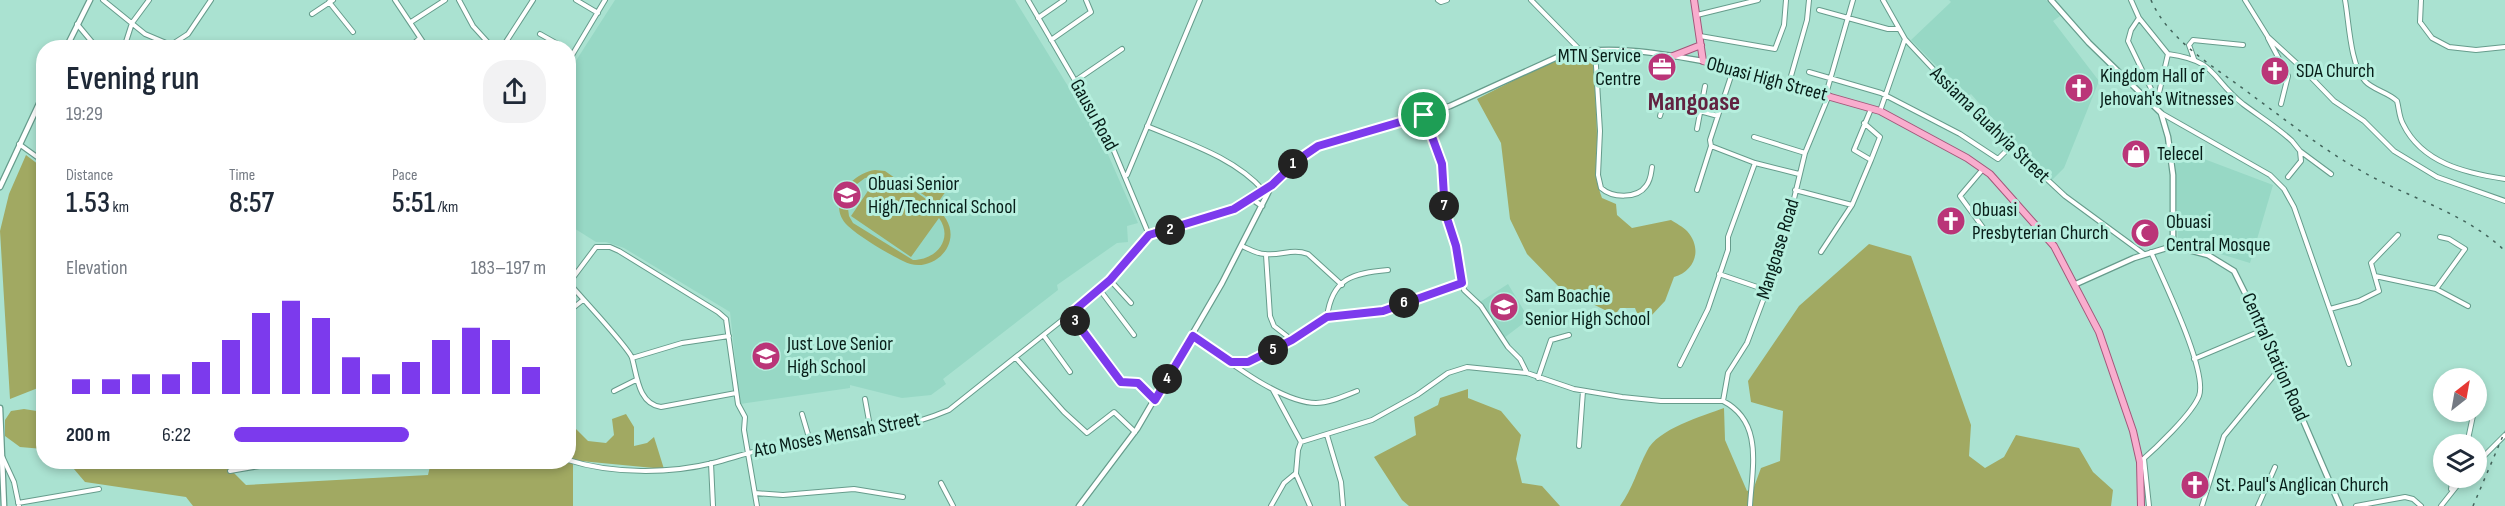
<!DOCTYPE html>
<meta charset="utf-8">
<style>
:root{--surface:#fff;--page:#f2f2f3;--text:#1f2937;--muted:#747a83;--accent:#7c3aed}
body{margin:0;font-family:"Sofia Sans Condensed",sans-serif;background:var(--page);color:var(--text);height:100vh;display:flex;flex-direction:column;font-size:22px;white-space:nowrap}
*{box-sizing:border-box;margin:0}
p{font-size:20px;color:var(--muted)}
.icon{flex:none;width:33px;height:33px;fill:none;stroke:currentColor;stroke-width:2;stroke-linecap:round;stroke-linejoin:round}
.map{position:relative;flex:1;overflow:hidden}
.drawer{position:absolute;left:36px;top:40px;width:540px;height:429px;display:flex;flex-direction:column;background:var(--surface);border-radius:24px;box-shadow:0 3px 9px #0003}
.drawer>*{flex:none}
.needle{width:39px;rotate:31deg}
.fabs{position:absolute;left:2433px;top:368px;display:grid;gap:12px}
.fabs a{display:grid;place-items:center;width:54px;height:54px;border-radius:50%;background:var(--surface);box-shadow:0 3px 9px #0003;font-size:30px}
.pin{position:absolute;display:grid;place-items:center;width:51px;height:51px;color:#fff;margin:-26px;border:3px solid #fff;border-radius:50%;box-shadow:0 2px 6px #0007}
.km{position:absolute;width:30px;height:30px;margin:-15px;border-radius:50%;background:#222;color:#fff;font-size:16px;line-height:30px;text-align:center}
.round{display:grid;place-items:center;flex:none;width:63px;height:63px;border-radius:24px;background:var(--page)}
.overview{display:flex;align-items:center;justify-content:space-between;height:102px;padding:0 30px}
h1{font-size:33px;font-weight:600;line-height:45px}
.figures{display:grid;grid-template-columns:repeat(3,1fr);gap:9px;height:102px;padding:6px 30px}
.figures div{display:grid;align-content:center}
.figures b{font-size:30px;font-weight:600}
.figures small{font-size:16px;font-weight:400}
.figures p{font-size:16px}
.chart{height:168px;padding:12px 30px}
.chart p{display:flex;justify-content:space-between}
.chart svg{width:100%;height:108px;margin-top:6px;stroke:var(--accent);stroke-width:6}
ul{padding:0 30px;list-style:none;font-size:20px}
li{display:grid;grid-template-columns:96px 72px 1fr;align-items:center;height:45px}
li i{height:15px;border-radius:8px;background:var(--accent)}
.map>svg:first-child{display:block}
.built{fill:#97d8c5}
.green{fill:#a1a962;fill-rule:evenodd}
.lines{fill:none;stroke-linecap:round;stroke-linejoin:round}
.minor-casing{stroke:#669c8c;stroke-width:6}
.tertiary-casing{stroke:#669c8c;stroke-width:7}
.primary-casing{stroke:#a2577a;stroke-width:8}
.minor{stroke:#fff;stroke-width:4}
.tertiary{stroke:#fff;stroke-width:4.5}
.primary{stroke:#f9adce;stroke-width:6}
.rail{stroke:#43655c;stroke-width:1.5;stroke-dasharray:3 6;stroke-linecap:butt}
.route-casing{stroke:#fff;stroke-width:12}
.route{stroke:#7c3aed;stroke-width:8}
.labels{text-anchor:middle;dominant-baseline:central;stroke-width:6;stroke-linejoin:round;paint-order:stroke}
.poi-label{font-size:20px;fill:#071d18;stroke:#b6efde;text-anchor:start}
.street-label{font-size:20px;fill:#071d18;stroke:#b6efde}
.district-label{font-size:26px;font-weight:bold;fill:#622240;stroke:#b6efde}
</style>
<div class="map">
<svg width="2505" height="506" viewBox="0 0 2505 506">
<rect width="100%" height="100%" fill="#aae2d1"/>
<path class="built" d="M615,0H1015L1103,143L1138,223L1127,226L1128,242L1117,243L1057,285L1058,290L943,379L946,384L931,395L902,398L850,385V388L740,404L730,312L624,248L606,242H596L569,225L568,73Z
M1949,0H2046L2060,16L2053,21L2099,81L2064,168L2051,181L2020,150L1971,94L1967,97L1911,40L1951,2Z
M2175,148L2273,185L2250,263L2178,241Z
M1508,284L1529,319L1504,338L1480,302Z"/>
<path class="green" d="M1572,56H1593C1594,83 1597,110 1597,137C1597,162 1593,174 1602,198L1616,204L1617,215L1632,228L1671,220C1676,223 1683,227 1687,231C1703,249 1695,271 1674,277L1665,301L1650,317L1639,318L1635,308H1620L1615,315L1560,288L1527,254L1510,219L1501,143L1477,99L1540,67Z
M26,155L43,168V386L10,399L0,231L9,194Z
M875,170L885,171C901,183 936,202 946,219C963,247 929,276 903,261C887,253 861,238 848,226C825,204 851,173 875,170ZM878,176L851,216L911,257L939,218C954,239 936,260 913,260L853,223L849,216L847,201L853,187L865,178Z
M920,174L946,191L937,204L912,187Z
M1869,244L1911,256L1971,425L1969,456L1985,468L2004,457L2016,435L2079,448L2093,472L2113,490L2111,506H1620C1633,488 1637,470 1647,451C1657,429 1703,416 1724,408L1725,440L1747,491L1754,487L1761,468L1780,461L1783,411L1751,402L1748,381L1799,306Z
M1468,389V398L1501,411L1521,435L1516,459L1522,483L1542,486L1560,506H1409L1402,500L1374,457L1416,435L1414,417L1438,405L1440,398Z
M24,409L43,412V449L20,447L5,436V420L11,411Z
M626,414L634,427V446L647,443L654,437L664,469L581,461L569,458L568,421L588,441L606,443L614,435L612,419Z
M68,462H234V473L246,485L428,475L431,462H569L573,463V506H193L186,497L85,482Z"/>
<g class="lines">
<g class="minor-casing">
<path id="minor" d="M103,0L145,34L171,45L188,34L211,0
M395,0L427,48
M459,0L473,26L493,48
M576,0L598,13
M1028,0L1109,139L1149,235
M1438,0L1441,2L1447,0
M1531,0L1581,51
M1883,0L1905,39L1964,102L2065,196L2144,254
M2131,0L2139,18L2168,54L2156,106
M2245,0L2268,37L2304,70L2334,101L2364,121L2394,151L2437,177L2505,201
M2345,0C2349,21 2350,65 2365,81C2373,90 2388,92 2397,101C2399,108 2399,117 2403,124C2422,163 2465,173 2505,179
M2421,0L2420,22L2432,38L2449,47L2476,50L2505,47
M329,2L353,32
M1819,10L1888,29H1899
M312,14L333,0
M1697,15L1758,0
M1038,18L1064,0
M2139,18L2131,30L2128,41L2156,99
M411,22L445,0
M77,24L97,48
M540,34L565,48
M1700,36L1775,49L1784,25L1786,0
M2268,38L2288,76L2281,104
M1051,40L1091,12L1086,0
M124,48L132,23L149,0
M409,48L420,38
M502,48L533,0
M1595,50L1600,131L1598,175L1601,188C1612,198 1637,199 1646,186C1651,180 1651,173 1652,167
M2168,54C2218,61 2210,78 2243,104C2259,116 2277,127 2292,141L2300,151L2301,161L2288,177
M2194,59L2189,45L2193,40L2243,45
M568,62L605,0
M1733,70L1710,140L1711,146L1755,163L1799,174
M1809,72L1881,93L1960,134L1998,159L2011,146
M1075,81L1122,49
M1789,83L1807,20L1809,0
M1826,94L1853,0
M1880,111L1905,39
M2161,113L2270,175L2284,189L2294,207L2349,364
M1424,115L1442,164L1445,212L1457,246L1464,290L1481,306L1508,347L1520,359L1527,373
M1660,116L1663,105L1667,102L1718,116
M1864,123L1880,137L1871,160
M1147,126C1187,143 1234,157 1264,191
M1697,129L1705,86
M1754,137L1805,153
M19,144L44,162
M2300,151L2331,174
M1983,169L1960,196L1984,229
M1127,175L1200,0
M1697,190L1711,146
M1795,190L1852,205
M1149,235L1225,213L1272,185
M1242,246C1249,249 1257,254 1265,254C1281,256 1292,248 1308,254L1342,285
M1821,252L1852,205L1871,160L1854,150L1871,109
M1266,255L1270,316L1274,326L1292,340
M1719,274L1766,290
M2375,276L2436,289L2468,306
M1110,280L1131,303
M2436,289L2465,249L2449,239L2440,237
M1100,290L1134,335
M2330,309L2359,301L2379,291L2371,263L2398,235
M568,312L583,300
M1070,314L1121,382L1138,383L1155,400
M1327,317C1332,278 1353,273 1388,270
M1044,336L1070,372
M1193,336C1223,357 1280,403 1316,403C1330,403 1344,396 1357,391
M632,358L682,343L729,336
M1016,358L1064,412L1087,433L1114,412L1135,432
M2194,359L2263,330
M1231,362H1248L1258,358L1327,317L1383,311L1462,283
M1680,365L1708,309L1728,250V237L1755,163
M1538,378L1551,340L1569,335
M614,391L636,380
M736,393L661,407C638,404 637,375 632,358C629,348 579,295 569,283L596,247H610L619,251L718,312L726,319L738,404L745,417L744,430L757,506
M865,399L871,432
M1723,401L1728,373L1747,343L1767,290L1786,232L1805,153L1829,95
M2476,402L2478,393
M802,414L810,441
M1327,435L1341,482L1343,506
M1301,442L1372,420L1417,395L1448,373L1467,367L1527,373L1574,389L1622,397L1661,401H1723C1764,422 1752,468 1750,506
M2467,444L2474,411
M1579,446L1583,391
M2,456L14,482L19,506
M2144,459L2149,506
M568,460C612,474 669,474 713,463C736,457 756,450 780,446C837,437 895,433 949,410L1100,290L1149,235
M2140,462C2155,449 2192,414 2199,396C2208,371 2163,280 2151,252
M711,463L713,506
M2476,464L2505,435
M230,471L283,462
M1296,474L1310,506
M941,483L953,506
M2451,489L2453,477
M755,493L783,495L854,489L903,497
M18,503L99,489
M1271,506L1284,483L1296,473L1298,450L1301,442L1273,390
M2202,506L2224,436L2280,368
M2258,506L2275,467
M2356,506L2405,497L2413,499L2421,506
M2441,506L2464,477"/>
</g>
<g class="tertiary-casing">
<path id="tertiary" d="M2051,0L2089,43L2161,113L2168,137L2173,175V246
M66,48L90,0
M0,187L44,93
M1252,199L1262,206
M2076,284L2134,258L2173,246L2208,255L2234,271L2268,339L2340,506
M0,408L4,506
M1079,506L1137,429L1222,283L1272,185L1284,172L1309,152L1328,142L1450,106L1562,55C1607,44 1658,53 1703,61"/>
</g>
<g class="primary-casing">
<path id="primary" d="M1694,0L1703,61L1880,111L1967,158L1990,174L2054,246L2099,332L2133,431L2140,462L2141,506
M1673,56L1701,45"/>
</g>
<use href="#minor" class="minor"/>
<use href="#tertiary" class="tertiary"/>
<use href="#primary" class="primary"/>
<path class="rail" d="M2151,0C2169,42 2218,69 2253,96C2287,121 2321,148 2358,169C2405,197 2465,212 2505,251
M2473,506L2505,431"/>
</g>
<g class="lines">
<g class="route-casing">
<path id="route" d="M1424,115L1442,164L1445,212L1456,246L1462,283L1383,311L1327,317L1292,340L1248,362H1231L1193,336L1155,400L1138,383L1121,382L1070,314L1110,280L1149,235L1234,209L1272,185L1299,159L1318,146Z"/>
</g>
<use href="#route" class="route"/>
</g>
<defs>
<g id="office-disc" transform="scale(1.5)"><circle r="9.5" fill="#ba3578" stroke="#b6efde"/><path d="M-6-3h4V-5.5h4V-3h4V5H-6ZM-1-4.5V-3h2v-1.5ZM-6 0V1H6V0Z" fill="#fff"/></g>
<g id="church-disc" transform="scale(1.5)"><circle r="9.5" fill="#ba3578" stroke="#b6efde"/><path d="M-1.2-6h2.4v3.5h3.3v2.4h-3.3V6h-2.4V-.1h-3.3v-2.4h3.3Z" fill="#fff"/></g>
<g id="shop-disc" transform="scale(1.5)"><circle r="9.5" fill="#ba3578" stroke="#b6efde"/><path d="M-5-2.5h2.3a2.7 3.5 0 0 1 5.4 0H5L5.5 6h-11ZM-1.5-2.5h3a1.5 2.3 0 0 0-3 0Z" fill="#fff"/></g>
<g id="school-disc" transform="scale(1.5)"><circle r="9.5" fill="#ba3578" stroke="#b6efde"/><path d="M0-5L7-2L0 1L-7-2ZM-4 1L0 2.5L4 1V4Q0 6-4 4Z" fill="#fff"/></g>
<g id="mosque-disc" transform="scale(1.5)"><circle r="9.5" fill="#ba3578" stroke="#b6efde"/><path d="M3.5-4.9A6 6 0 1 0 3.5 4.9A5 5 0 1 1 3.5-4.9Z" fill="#fff"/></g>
</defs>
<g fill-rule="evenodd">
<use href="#office-disc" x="1662" y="67"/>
<use href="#church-disc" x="2275" y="71"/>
<use href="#church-disc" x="2079" y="88"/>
<use href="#shop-disc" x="2136" y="154"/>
<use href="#school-disc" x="847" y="195"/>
<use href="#church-disc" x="1951" y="221"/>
<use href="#mosque-disc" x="2145" y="233"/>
<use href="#school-disc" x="1504" y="307"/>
<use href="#school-disc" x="766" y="356"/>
<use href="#church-disc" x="2195" y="485"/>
</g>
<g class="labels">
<g class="poi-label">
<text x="1641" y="56" text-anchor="end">MTN Service<tspan x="1641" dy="23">Centre</tspan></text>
<text x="2296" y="71">SDA Church</text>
<text x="2100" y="76">Kingdom Hall of<tspan x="2100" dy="23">Jehovah's Witnesses</tspan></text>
<text x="2157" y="154">Telecel</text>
<text x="868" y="184">Obuasi Senior<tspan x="868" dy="23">High/Technical School</tspan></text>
<text x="1972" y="210">Obuasi<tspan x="1972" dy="23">Presbyterian Church</tspan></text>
<text x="2166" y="222">Obuasi<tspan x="2166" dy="23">Central Mosque</tspan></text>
<text x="1525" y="296">Sam Boachie<tspan x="1525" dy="23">Senior High School</tspan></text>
<text x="787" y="344">Just Love Senior<tspan x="787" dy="23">High School</tspan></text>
<text x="2216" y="485">St. Paul's Anglican Church</text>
</g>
<g class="street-label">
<text transform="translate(1767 79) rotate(15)">Obuasi High Street</text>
<text transform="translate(1094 115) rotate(61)">Gausu Road</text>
<text transform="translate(1990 125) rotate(44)">Assiama Guahyia Street</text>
<text transform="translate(1778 249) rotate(-73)">Mangoase Road</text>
<text transform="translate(2275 357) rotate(66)">Central Station Road</text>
<text transform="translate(837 435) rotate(-11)">Ato Moses Mensah Street</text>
</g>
<g class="district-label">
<text x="1694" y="102">Mangoase</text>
</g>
</g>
</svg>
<div class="fabs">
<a><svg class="needle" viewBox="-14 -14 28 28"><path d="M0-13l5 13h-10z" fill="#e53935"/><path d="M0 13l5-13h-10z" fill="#747a83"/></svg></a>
<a><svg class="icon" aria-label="layers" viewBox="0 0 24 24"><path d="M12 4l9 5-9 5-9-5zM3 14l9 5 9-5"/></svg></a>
</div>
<div class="pin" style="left:1424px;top:115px;background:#1e9e55"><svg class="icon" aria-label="arrive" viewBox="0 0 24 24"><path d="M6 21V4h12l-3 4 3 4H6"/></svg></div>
<b class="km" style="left:1293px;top:164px">1</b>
<b class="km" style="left:1170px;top:230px">2</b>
<b class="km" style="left:1075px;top:321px">3</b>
<b class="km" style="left:1167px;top:379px">4</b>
<b class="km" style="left:1273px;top:350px">5</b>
<b class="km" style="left:1404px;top:303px">6</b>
<b class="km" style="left:1444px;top:206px">7</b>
<section class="drawer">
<div class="overview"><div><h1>Evening run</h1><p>19:29</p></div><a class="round"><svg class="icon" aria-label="share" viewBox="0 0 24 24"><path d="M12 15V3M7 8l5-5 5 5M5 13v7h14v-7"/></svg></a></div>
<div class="figures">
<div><p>Distance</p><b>1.53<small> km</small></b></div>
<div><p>Time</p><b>8:57</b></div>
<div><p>Pace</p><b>5:51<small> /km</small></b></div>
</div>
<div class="chart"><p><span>Elevation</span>183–197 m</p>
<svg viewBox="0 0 160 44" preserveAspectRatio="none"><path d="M5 44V38M15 44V38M25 44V36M35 44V36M45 44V31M55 44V22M65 44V11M75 44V6M85 44V13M95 44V29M105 44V36M115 44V31M125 44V22M135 44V17M145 44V22M155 44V33"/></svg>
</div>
<ul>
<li><b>200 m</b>6:22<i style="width:56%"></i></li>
</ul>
</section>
</div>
